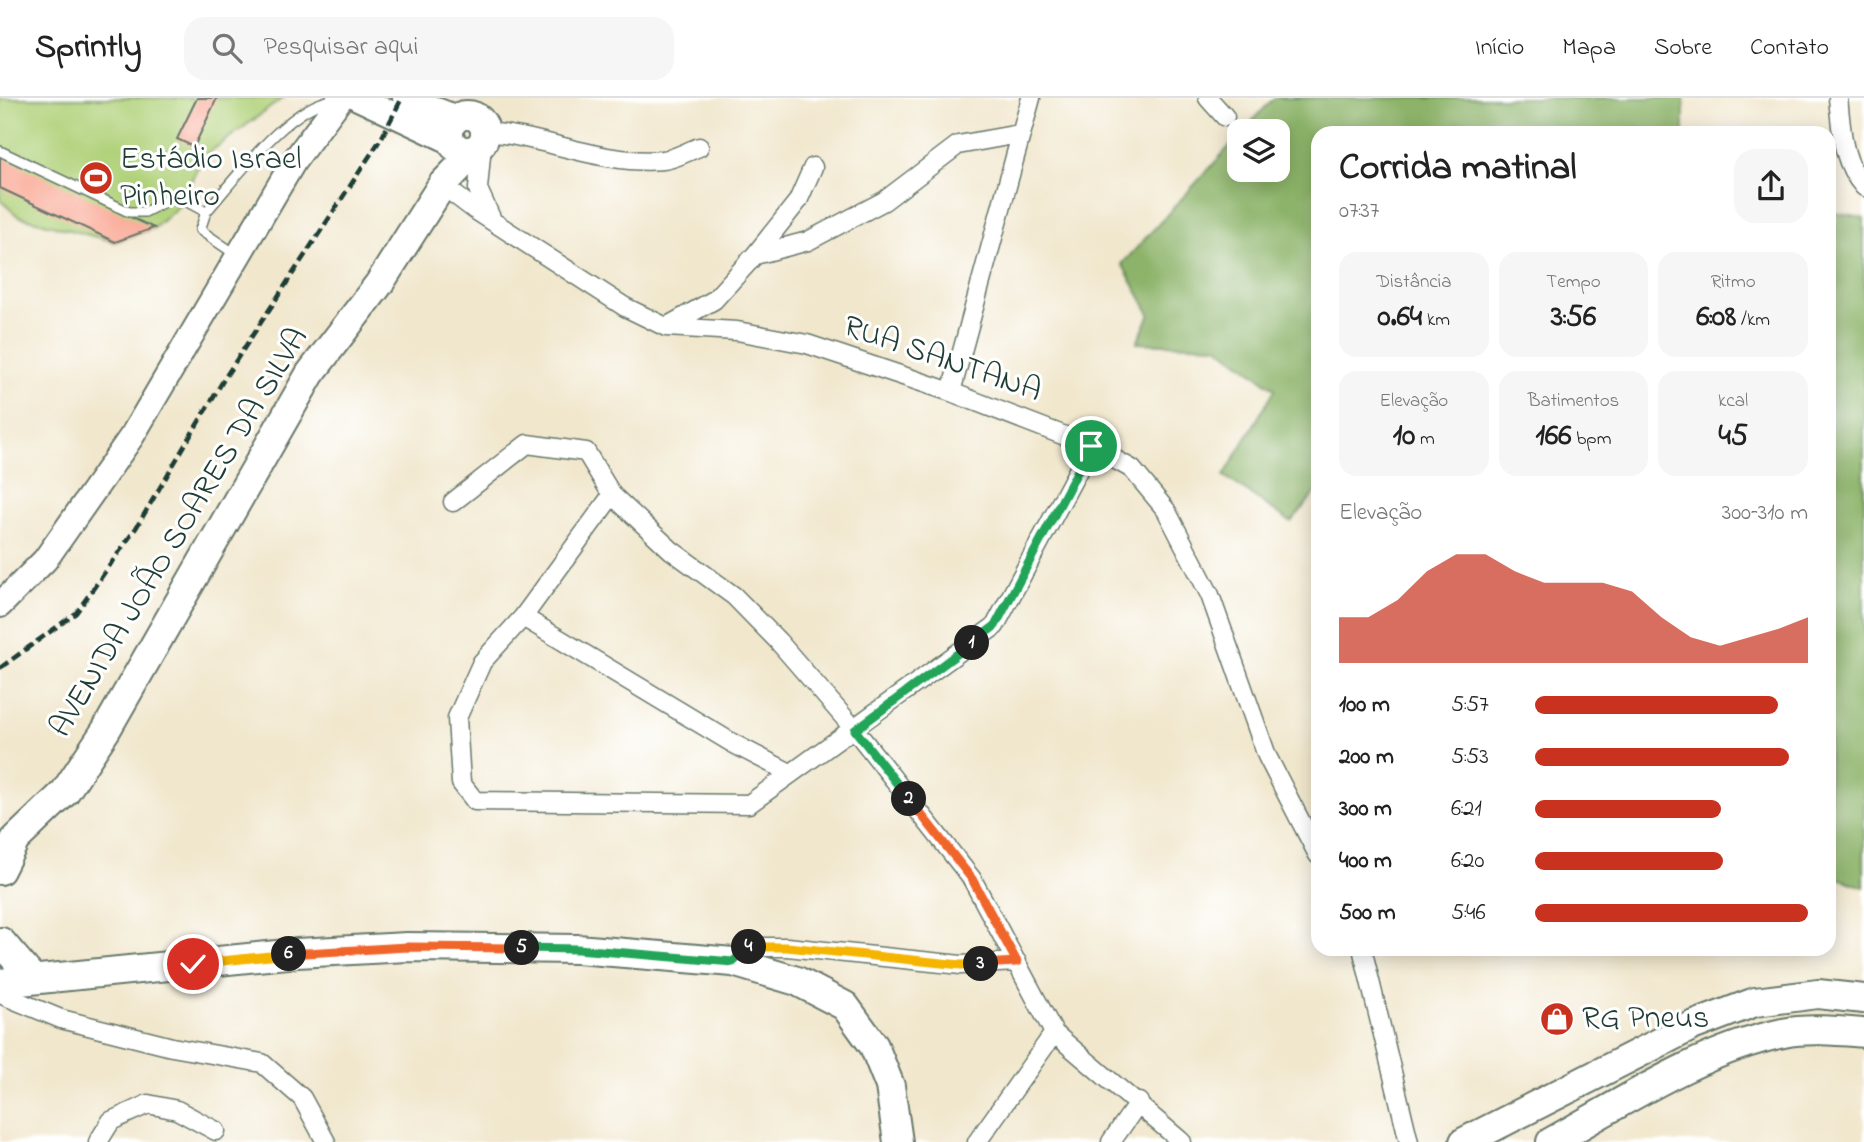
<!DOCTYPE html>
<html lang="pt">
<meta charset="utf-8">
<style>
:root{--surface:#fff;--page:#f6f6f6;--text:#222;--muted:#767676;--line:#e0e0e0;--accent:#c8321e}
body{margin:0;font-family:"Indie Flower",sans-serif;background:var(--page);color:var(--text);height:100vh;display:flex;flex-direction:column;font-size:26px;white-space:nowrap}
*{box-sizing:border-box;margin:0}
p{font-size:23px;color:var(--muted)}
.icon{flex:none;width:38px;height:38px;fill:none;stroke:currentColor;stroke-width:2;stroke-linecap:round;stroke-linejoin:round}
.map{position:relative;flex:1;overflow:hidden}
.panel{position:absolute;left:1311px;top:28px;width:525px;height:830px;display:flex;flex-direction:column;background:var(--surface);border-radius:21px;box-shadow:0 4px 18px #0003}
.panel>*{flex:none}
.controls{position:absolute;left:1227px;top:21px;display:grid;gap:14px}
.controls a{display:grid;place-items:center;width:63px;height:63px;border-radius:14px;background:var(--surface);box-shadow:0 4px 18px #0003;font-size:35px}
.pin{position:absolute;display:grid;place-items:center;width:60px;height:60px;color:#fff;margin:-30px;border:4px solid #fff;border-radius:50%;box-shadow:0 2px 7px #0007}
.km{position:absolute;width:35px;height:35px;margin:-18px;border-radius:50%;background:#222;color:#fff;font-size:19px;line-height:35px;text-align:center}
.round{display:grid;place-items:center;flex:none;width:74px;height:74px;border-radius:21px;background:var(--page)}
.overview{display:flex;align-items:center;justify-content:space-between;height:119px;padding:0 28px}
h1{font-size:38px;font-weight:800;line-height:52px}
.metrics{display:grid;grid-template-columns:repeat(3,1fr);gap:10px;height:119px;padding:7px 28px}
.metrics div{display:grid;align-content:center;border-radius:18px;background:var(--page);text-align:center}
.metrics b{font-size:30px;font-weight:800}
.metrics small{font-size:19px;font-weight:400}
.metrics p{font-size:19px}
.chart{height:196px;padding:14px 28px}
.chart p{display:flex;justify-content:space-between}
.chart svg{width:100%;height:126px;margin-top:7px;fill:var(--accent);opacity:.7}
ul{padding:0 28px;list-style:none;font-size:23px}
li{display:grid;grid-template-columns:112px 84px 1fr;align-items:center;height:52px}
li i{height:18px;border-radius:9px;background:var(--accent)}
header{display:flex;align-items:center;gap:42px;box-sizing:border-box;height:98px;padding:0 35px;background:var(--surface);border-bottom:2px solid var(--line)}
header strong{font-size:33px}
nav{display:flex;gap:38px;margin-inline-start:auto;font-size:24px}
.search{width:490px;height:63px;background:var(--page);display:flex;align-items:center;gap:18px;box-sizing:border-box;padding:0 24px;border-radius:21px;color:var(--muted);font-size:26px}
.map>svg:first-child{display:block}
.green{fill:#b0d179;stroke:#688756;stroke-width:2}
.forest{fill:#8cb369;stroke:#56784e;stroke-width:2}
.building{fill:#f9a490}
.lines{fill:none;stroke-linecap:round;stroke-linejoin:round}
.lane-casing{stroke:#68786a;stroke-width:12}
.street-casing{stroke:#68786a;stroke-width:21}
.secondary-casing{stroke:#68786a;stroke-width:28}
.primary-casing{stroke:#68786a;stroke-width:32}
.lane{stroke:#fff;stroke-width:9}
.street{stroke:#fff;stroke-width:18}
.secondary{stroke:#fff;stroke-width:24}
.primary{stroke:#fff;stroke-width:28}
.rail{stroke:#1f3d34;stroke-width:4.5;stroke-dasharray:10 5;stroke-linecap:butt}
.split-1-casing{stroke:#fff;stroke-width:14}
.split-2-casing{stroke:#fff;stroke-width:14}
.split-3-casing{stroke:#fff;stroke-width:14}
.split-4-casing{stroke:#fff;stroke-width:14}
.split-5-casing{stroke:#fff;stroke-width:14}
.split-6-casing{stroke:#fff;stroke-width:14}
.split-7-casing{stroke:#fff;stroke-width:14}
.split-1{stroke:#22a559;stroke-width:9}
.split-2{stroke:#22a559;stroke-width:9}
.split-3{stroke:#f0652b;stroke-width:9}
.split-4{stroke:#f5b400;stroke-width:9}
.split-5{stroke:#22a559;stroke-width:9}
.split-6{stroke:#f0652b;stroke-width:9}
.split-7{stroke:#f5b400;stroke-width:9}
.labels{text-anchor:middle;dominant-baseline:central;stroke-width:6;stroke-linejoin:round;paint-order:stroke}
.poi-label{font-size:32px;fill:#1f3d34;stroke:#fff;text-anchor:start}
.street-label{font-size:32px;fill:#1f3d34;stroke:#fff}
</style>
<header>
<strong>Sprintly</strong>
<div class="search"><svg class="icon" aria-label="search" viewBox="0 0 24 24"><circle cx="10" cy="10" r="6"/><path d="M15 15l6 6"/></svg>Pesquisar aqui</div>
<nav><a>Início</a><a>Mapa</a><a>Sobre</a><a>Contato</a></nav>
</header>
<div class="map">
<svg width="1864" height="1044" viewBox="0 0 1864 1044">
<rect width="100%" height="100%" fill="#fff"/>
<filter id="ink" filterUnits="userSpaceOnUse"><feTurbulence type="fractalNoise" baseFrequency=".0143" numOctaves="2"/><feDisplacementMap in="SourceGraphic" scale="14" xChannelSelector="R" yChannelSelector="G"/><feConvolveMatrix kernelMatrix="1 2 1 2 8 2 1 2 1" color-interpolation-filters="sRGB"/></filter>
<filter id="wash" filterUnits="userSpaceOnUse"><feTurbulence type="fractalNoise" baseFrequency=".00686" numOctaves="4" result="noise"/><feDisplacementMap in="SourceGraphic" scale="28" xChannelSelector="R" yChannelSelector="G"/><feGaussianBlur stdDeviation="1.57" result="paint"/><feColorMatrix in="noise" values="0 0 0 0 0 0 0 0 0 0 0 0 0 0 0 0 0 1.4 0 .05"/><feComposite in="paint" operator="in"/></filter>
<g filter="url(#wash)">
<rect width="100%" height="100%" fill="#f1e7cd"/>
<path class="green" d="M0,0H283L203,59L179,108L154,130L115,144L18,118L0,102Z"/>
<path class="forest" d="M1274,0H1684V35H1318V392L1291,424L1224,378L1275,291L1217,248L1137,245L1150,216L1122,166L1239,38V72H1278V33H1243Z
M1829,114L1864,120V789L1829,777Z"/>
<g id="blocks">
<path class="building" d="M197,0H217L194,49L177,41Z
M0,58L154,130L115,144L0,90Z"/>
</g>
</g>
<g filter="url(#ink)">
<use href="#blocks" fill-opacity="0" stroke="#68786a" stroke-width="2"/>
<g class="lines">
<g class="lane-casing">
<path id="lane" d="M0,53L129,114H145L176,98L206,114
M238,158L200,132L206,114C235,81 290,6 334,2"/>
</g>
<g class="street-casing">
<path id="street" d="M1208,0L1225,19
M1838,0C1842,34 1841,62 1864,89
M485,34C545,38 603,68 663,62C675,61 688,53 699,49
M482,46L478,91L492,122
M442,87L475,112L625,209L666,229L737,233L807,246L951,294L1091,348L1132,371L1166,412L1210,497L1267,658L1318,757
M755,157L798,103L813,69
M666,229L714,202L755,157L808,143L884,103L958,47L1019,36
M951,294L1031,0
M612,397L523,519L482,564L457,620L461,685L475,703L749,706L995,528L1091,348
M453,404L527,346L586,354L612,397L671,452L734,498L778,543L855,632L972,781L1054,935L1182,1044
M523,519L734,646L790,675
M1362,850L1409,1044
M733,864L748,849H787L961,867L1017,864
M0,896L61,921L172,949L262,965L302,1000L326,1044
M98,1044L111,1023L148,1006L177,1012L216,1033
M977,1044L1054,935
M1111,1044L1139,1004"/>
</g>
<g class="secondary-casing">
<path id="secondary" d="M358,0L450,43
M405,0L457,20
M0,507L45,462L132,338L294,63L341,0"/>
</g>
<g class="primary-casing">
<path id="primary" d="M449 35a18 18 0 1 1 36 0a18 18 0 1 1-36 0Z
M0,772L15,742L65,694L106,632L310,276L379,186L442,87L477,51
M1,844L32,880
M0,885L297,855L407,849L577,851L733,864L797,883L845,908L874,948L890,988L898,1044
M1464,1044L1692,928L1755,904L1818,896L1864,901
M1551,1044C1625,1003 1699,953 1783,935C1808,930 1839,933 1864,935"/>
</g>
<use href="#lane" class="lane"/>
<use href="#street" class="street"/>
<use href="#secondary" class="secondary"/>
<use href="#primary" class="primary"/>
<path class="rail" d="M0,570L76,515L136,430L224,281L382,39L402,0"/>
</g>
</g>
<g class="lines" filter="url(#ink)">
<g class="split-1-casing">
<path id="split-1" d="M972,545L995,528L1091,348"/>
</g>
<g class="split-2-casing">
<path id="split-2" d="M909,701L855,632L972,545"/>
</g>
<g class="split-3-casing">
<path id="split-3" d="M909,701L972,781L1017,864L981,866"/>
</g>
<g class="split-4-casing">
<path id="split-4" d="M749,849H787L961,867L981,866"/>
</g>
<g class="split-5-casing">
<path id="split-5" d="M522,850L577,851L733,864L749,849"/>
</g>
<g class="split-6-casing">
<path id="split-6" d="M289,856L407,849L522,850"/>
</g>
<g class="split-7-casing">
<path id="split-7" d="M193,866L289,856"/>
</g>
<use href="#split-1" class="split-1"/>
<use href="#split-2" class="split-2"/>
<use href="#split-3" class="split-3"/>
<use href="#split-4" class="split-4"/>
<use href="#split-5" class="split-5"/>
<use href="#split-6" class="split-6"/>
<use href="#split-7" class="split-7"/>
</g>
<defs>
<g id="stadium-disc" transform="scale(1.75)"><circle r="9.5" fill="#c8321e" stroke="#fff"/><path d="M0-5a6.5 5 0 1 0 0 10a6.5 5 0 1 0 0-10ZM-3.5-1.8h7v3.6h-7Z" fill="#fff"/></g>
<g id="shop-disc" transform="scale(1.75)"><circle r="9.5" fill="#c8321e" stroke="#fff"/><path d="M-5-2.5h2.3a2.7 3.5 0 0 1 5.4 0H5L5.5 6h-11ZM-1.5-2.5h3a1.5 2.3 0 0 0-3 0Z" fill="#fff"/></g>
</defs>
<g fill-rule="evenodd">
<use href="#stadium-disc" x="96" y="80"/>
<use href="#shop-disc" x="1557" y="921"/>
</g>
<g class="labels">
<g class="poi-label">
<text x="120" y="62">Estádio Israel<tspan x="120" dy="37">Pinheiro</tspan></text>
<text x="1582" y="921">RG Pneus</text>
</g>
<g class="street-label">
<text transform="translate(942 262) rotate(19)">RUA SANTANA</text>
<text transform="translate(180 435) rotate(-59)">AVENIDA JOÃO SOARES DA SILVA</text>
</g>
</g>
</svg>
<div class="controls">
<a><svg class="icon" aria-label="layers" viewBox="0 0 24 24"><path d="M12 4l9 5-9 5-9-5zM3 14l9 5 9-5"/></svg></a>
</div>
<div class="pin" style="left:1091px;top:348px;background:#1e9e55"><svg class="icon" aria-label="arrive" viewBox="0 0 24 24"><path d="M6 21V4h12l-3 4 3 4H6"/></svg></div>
<div class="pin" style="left:193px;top:866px;background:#d93025"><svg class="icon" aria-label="check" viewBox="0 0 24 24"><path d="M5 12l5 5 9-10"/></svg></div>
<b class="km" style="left:972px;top:545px">1</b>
<b class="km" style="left:909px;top:701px">2</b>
<b class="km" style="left:981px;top:866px">3</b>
<b class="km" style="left:749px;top:849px">4</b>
<b class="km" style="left:522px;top:850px">5</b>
<b class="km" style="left:289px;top:856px">6</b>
<section class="panel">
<div class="overview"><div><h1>Corrida matinal</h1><p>07:37</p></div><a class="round"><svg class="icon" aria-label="share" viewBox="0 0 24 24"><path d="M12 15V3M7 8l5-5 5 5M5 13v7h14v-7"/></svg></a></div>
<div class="metrics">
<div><p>Distância</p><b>0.64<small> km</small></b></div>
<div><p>Tempo</p><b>3:56</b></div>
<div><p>Ritmo</p><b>6:08<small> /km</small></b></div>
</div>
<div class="metrics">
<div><p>Elevação</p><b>10<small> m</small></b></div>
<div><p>Batimentos</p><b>166<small> bpm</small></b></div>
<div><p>kcal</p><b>45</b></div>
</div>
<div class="chart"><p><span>Elevação</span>300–310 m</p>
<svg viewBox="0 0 160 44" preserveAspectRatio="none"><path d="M0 44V28L10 28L20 22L30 12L40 6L50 6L60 12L70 16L80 16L90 16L100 19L110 28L120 35L130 38L140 35L150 32L160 28V44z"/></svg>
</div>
<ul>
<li><b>100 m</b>5:57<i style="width:89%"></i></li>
<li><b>200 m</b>5:53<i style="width:93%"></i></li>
<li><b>300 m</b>6:21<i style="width:68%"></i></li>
<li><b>400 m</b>6:20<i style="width:69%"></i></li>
<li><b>500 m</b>5:46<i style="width:100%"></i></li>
</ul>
</section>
</div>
